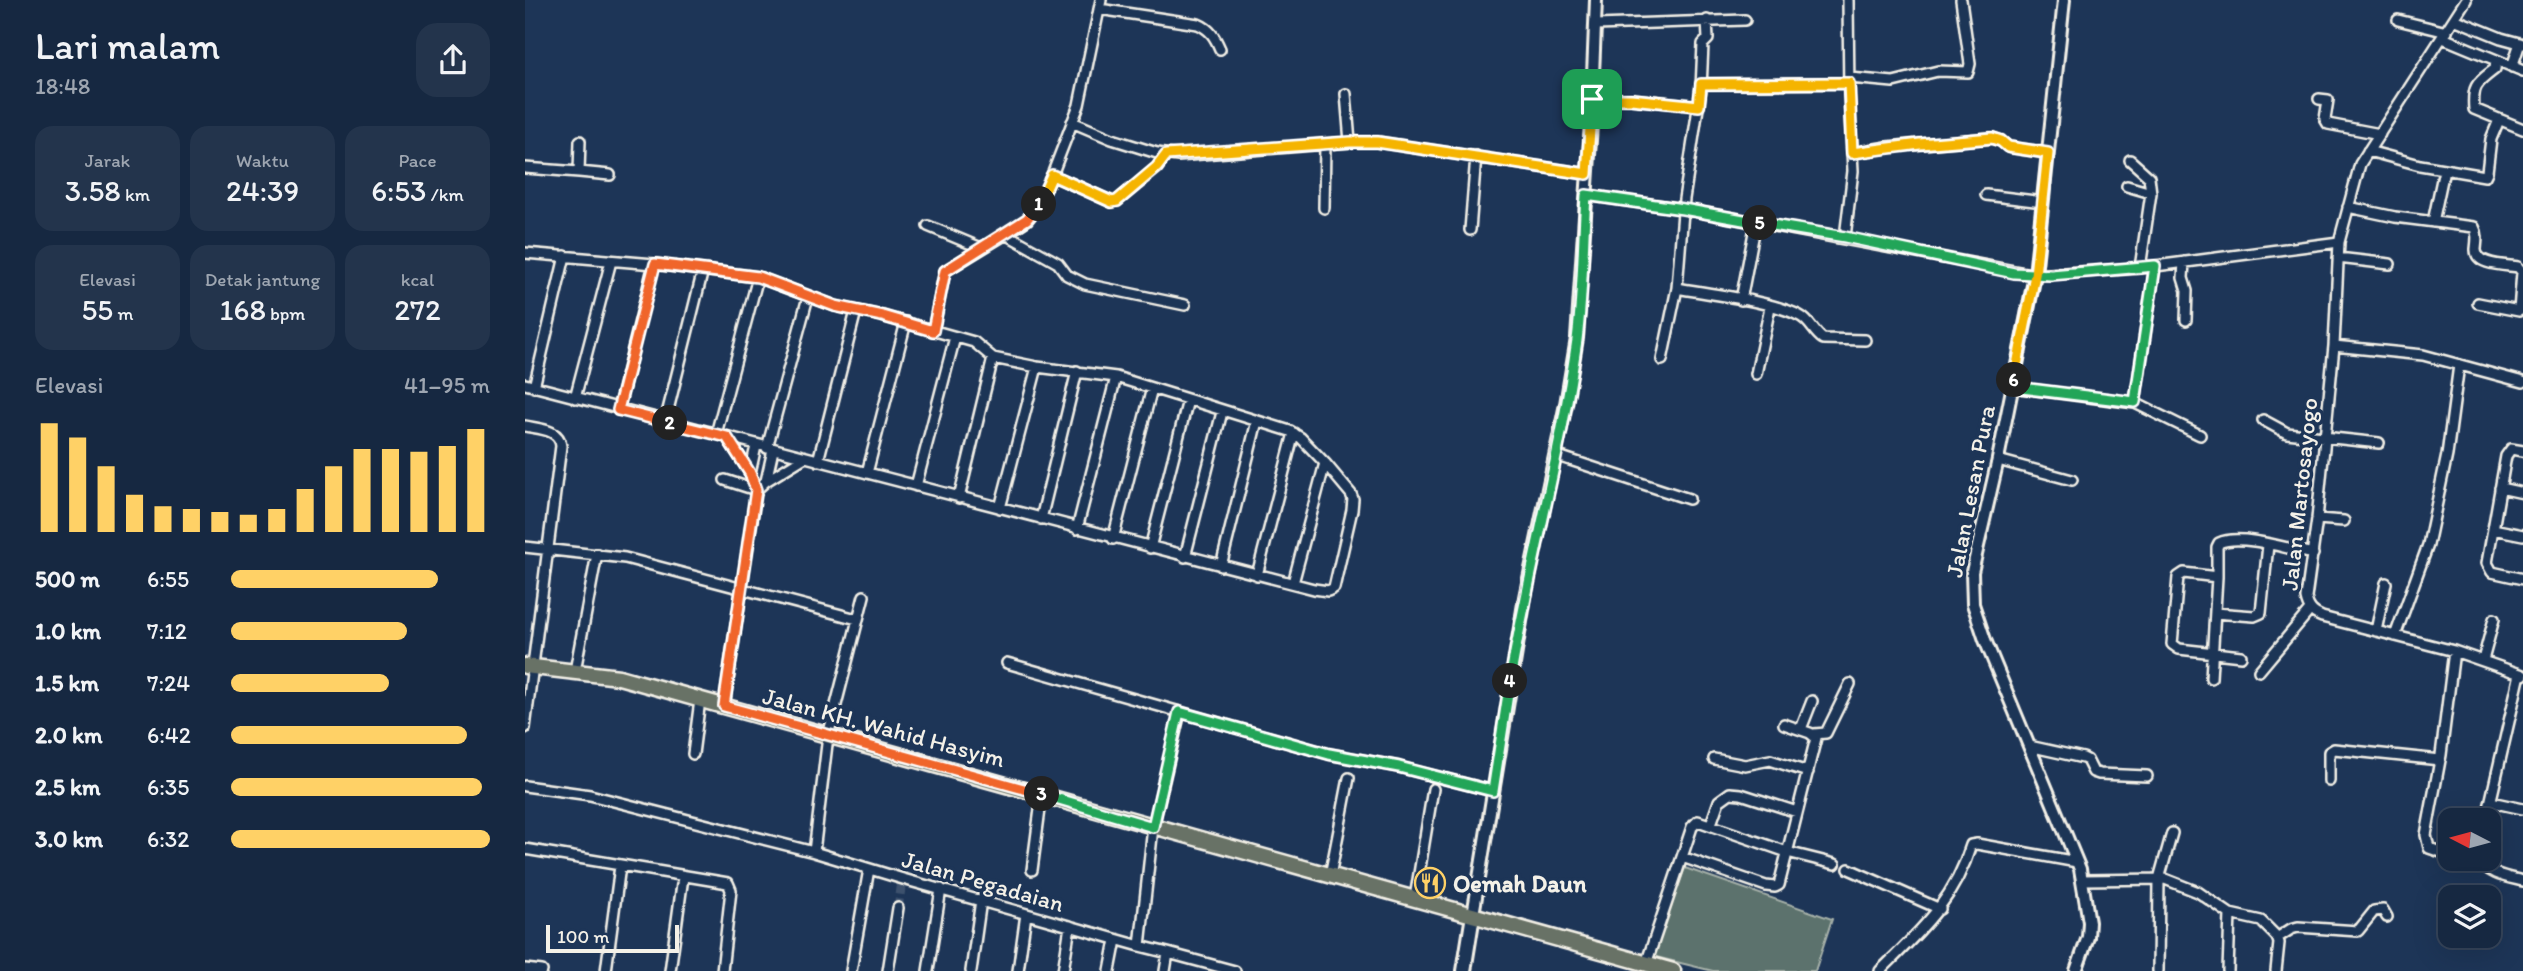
<!DOCTYPE html>
<html lang="id">
<meta charset="utf-8">
<style>
:root{--surface:#162841;--page:#23344c;--text:#f1f3f6;--muted:#9ea6b1;--line:#35445a;--accent:#ffd166}
body{margin:0;font-family:Itim,sans-serif;background:var(--page);color:var(--text);height:100vh;display:flex;flex-direction:column;font-size:26px;white-space:nowrap}
*{box-sizing:border-box;margin:0}
p{font-size:23px;color:var(--muted)}
.icon{flex:none;width:38px;height:38px;fill:none;stroke:currentColor;stroke-width:2;stroke-linecap:round;stroke-linejoin:round}
.map{position:relative;flex:1;overflow:hidden}
.drawer{display:flex;flex-direction:column;background:var(--surface);width:525px}
.drawer>*{flex:none}
.needle{width:46px;rotate:276deg}
.buttons{position:absolute;left:1913px;top:808px;display:grid;gap:14px}
.buttons a{display:grid;place-items:center;width:63px;height:63px;border-radius:14px;background:var(--surface);box-shadow:0 7px 28px #0002,0 0 0 2px var(--line);font-size:35px}
.scale{position:absolute;left:21px;bottom:18px;width:133px;box-sizing:border-box;padding-left:7px;border:4px solid #f4f1e8;border-top:0;font-size:19px;line-height:24px;white-space:nowrap;color:#f4f1e8;-webkit-text-stroke:5px #1d3557;paint-order:stroke}
.pin{position:absolute;display:grid;place-items:center;width:60px;height:60px;color:#fff;margin:-30px;border-radius:14px;box-shadow:0 4px 10px #0006}
.km{position:absolute;width:35px;height:35px;margin:-18px;border-radius:50%;background:#222;color:#fff;font-size:19px;line-height:35px;text-align:center}
.round{display:grid;place-items:center;flex:none;width:74px;height:74px;border-radius:21px;background:var(--page)}
.head{display:flex;align-items:center;justify-content:space-between;height:119px;padding:0 35px}
h1{font-size:38px;font-weight:600;line-height:52px}
.figures{display:grid;grid-template-columns:repeat(3,1fr);gap:10px;height:119px;padding:7px 35px}
.figures div{display:grid;align-content:center;border-radius:18px;background:var(--page);text-align:center}
.figures b{font-size:30px;font-weight:600}
.figures small{font-size:19px;font-weight:400}
.figures p{font-size:19px}
.chart{height:196px;padding:14px 35px}
.chart p{display:flex;justify-content:space-between}
.chart svg{width:100%;height:126px;margin-top:7px;stroke:var(--accent);stroke-width:6}
ul{padding:0 35px;list-style:none;font-size:23px}
li{display:grid;grid-template-columns:112px 84px 1fr;align-items:center;height:52px}
li i{height:18px;border-radius:9px;background:var(--accent)}
main{display:flex;flex:1;min-height:0}
.map>svg:first-child{display:block}
.green{fill:#5b726d;stroke:#a8b2aa;stroke-width:2}
.lines{fill:none;stroke-linecap:round;stroke-linejoin:round}
.minor-tunnel{stroke:#3d516d;stroke-width:9;stroke-dasharray:9 4.5;stroke-linecap:butt}
.minor-casing{stroke:#f4f1e8;stroke-width:14}
.tertiary-casing{stroke:#f4f1e8;stroke-width:16}
.secondary-casing{stroke:#f4f1e8;stroke-width:18}
.primary-casing{stroke:#f4f1e8;stroke-width:19}
.minor{stroke:#1d3557;stroke-width:9}
.tertiary{stroke:#1d3557;stroke-width:10}
.secondary{stroke:#1d3557;stroke-width:12}
.primary{stroke:#687266;stroke-width:14}
.split-1-casing{stroke:#fff;stroke-width:14}
.split-2-casing{stroke:#fff;stroke-width:14}
.split-3-casing{stroke:#fff;stroke-width:14}
.split-4-casing{stroke:#fff;stroke-width:14}
.split-5-casing{stroke:#fff;stroke-width:14}
.split-6-casing{stroke:#fff;stroke-width:14}
.split-7-casing{stroke:#fff;stroke-width:14}
.split-1{stroke:#f5b400;stroke-width:9}
.split-2{stroke:#f0652b;stroke-width:9}
.split-3{stroke:#f0652b;stroke-width:9}
.split-4{stroke:#22a559;stroke-width:9}
.split-5{stroke:#22a559;stroke-width:9}
.split-6{stroke:#22a559;stroke-width:9}
.split-7{stroke:#f5b400;stroke-width:9}
.labels{text-anchor:middle;dominant-baseline:central;stroke-width:7;stroke-linejoin:round;paint-order:stroke}
.street-label{font-size:24px;fill:#f4f1e8;stroke:#1d3557}
.poi-label{font-size:24px;font-weight:bold;fill:#f4f1e8;stroke:#1d3557;text-anchor:start}
</style>
<main>
<section class="drawer">
<div class="head"><div><h1>Lari malam</h1><p>18:48</p></div><a class="round"><svg class="icon" aria-label="share" viewBox="0 0 24 24"><path d="M12 15V3M7 8l5-5 5 5M5 13v7h14v-7"/></svg></a></div>
<div class="figures">
<div><p>Jarak</p><b>3.58<small> km</small></b></div>
<div><p>Waktu</p><b>24:39</b></div>
<div><p>Pace</p><b>6:53<small> /km</small></b></div>
</div>
<div class="figures">
<div><p>Elevasi</p><b>55<small> m</small></b></div>
<div><p>Detak jantung</p><b>168<small> bpm</small></b></div>
<div><p>kcal</p><b>272</b></div>
</div>
<div class="chart"><p><span>Elevasi</span>41–95 m</p>
<svg viewBox="0 0 160 44" preserveAspectRatio="none"><path d="M5 44V6M15 44V11M25 44V21M35 44V31M45 44V35M55 44V36M65 44V37M75 44V38M85 44V36M95 44V29M105 44V21M115 44V15M125 44V15M135 44V16M145 44V14M155 44V8"/></svg>
</div>
<ul>
<li><b>500 m</b>6:55<i style="width:80%"></i></li>
<li><b>1.0 km</b>7:12<i style="width:68%"></i></li>
<li><b>1.5 km</b>7:24<i style="width:61%"></i></li>
<li><b>2.0 km</b>6:42<i style="width:91%"></i></li>
<li><b>2.5 km</b>6:35<i style="width:97%"></i></li>
<li><b>3.0 km</b>6:32<i style="width:100%"></i></li>
</ul>
</section>
<div class="map">
<svg width="1998" height="971" viewBox="0 0 1998 971">
<rect width="100%" height="100%" fill="#1d3557"/>
<filter id="ink" filterUnits="userSpaceOnUse"><feTurbulence type="fractalNoise" baseFrequency=".0143" numOctaves="2"/><feDisplacementMap in="SourceGraphic" scale="14" xChannelSelector="R" yChannelSelector="G"/><feConvolveMatrix kernelMatrix="1 2 1 2 8 2 1 2 1" color-interpolation-filters="sRGB"/></filter>
<g filter="url(#ink)">
<path class="green" d="M1160,868L1307,919L1290,971H1188L1127,956Z"/>
<g class="lines">
<path class="minor-tunnel" d="M373,908L377,882"/>
<g class="minor-casing">
<path id="minor" d="M574,9L673,24C685,29 690,37 695,49
M1929,19L1976,38L1998,44
M1873,20L1922,32
M1071,25L1220,20
M1918,38L1998,71
M1971,61L1970,69C1952,83 1947,85 1949,109L1998,129
M1987,67L1995,43
M1325,78L1368,82L1413,71L1443,72L1445,64L1436,0
M1176,84L1324,83
M821,94L825,142
M1067,99H1106L1174,106
M1794,99L1803,100L1800,119L1803,124L1855,134
M547,122L587,139L632,153L653,156L825,142H852L1062,174
M1843,151L1895,165L1960,176L1962,172L1966,139L1974,120
M1327,153L1362,147L1467,138L1476,141L1483,147L1523,153
M1605,160L1624,177L1626,193
M0,168L54,172L55,141
M54,172L85,175
M527,175L587,202L592,201L632,168L641,155
M1602,186L1626,193L1615,268
M1061,195L1159,209L1510,275L1615,268L1814,242L1835,164L1941,0
M1461,195L1518,202
M1823,207L1870,217L1949,227C1953,234 1952,240 1951,249C1950,266 1981,265 1993,267L1997,272L1994,311L1953,303
M799,208L800,145
M1908,222L1919,170
M403,226L456,248
M945,230L951,156
M481,234L533,263L542,275L560,284L660,305
M1320,237L1328,171L1324,95L1323,0
M1814,242L1809,346L1792,519L1781,598C1783,608 1787,613 1797,617L1929,651L1998,675
M0,253L129,264L233,277L310,306L357,316L449,342L468,358L512,367L591,377L765,431L776,438L800,463L826,494L828,499L827,510L809,588L803,591L789,589L0,384
M1813,258L1865,264
M1659,262L1658,278L1662,291L1661,320
M1630,266L1610,403L1675,435
M1152,288C1185,294 1247,301 1275,316C1285,321 1289,333 1298,339L1340,340
M1216,300L1231,222
M408,331L420,271L481,234L502,220L511,209L527,175L554,105L576,0
M1809,346L1898,355L1998,382
M1137,360L1152,288L1159,199L1176,89L1178,44L1183,39L1182,20
M1231,374L1245,307
M9,387L40,256
M1488,387L1610,403
M50,398L86,261
M93,410L129,264
M1738,420L1762,433L1854,443
M140,422L178,270
M0,426C14,429 35,429 36,446L0,728
M191,434L233,277
M202,437L225,473
M242,448L283,297
M1998,451L1986,449L1981,456L1962,563L1967,572L1998,579
M1030,455L1164,499
M1473,460L1547,480
M293,461L331,311
M342,473L381,322
M200,480L231,490
M241,481L280,457
M391,486L430,337
M1975,488L1998,493
M231,490L241,481L248,450
M434,498L468,358
M475,508L512,367
M516,519L552,371
M1792,519L1819,521
M552,529L591,377
M1968,529L1998,535
M588,539L627,388
M0,547L100,558L332,619
M625,548L663,400
M660,557L697,412
M696,566L732,421
M732,575L769,433
M1692,577L1659,573L1653,577L1647,644L1654,649L1716,656
M768,583L800,463
M339,596L303,736L289,852L378,879L615,946L628,827L655,712L482,663
M1690,613L1729,616L1736,613L1743,545
M1851,631L1861,583
M1870,636L1903,545L1922,455L1934,365
M1958,660L1969,619
M50,671L72,554
M1734,671L1785,610
M1686,678L1692,577V547L1694,543C1715,533 1764,549 1788,554
M199,706L231,493L225,473L231,446
M655,712L804,754L874,767L968,791
M1276,729L1287,701
M1289,734L1301,733L1325,684
M1504,746L1558,758L1562,760L1568,772L1574,774L1622,776
M168,754L175,700
M1189,759L1220,765L1245,760L1283,772
M1804,781V752L1809,749L1915,760
M0,786L65,795L289,852
M1966,802L1998,809
M1961,821L1995,674
M1186,824L1194,801L1205,793L1216,794L1272,812
M0,849L203,883L206,890L197,971
M1925,855L1904,848L1901,835L1916,755L1929,651
M1157,857L1167,827L1173,821L1262,852L1310,864
M1942,859L1956,863
M1955,859C1963,875 1982,877 1998,881
M1324,869L1415,909
M507,870L517,794
M805,876L824,778
M1557,880L1640,879L1673,892L1705,914L1736,921L1752,937L1754,943L1751,971
M890,898L908,789
M1752,938L1766,929L1773,927L1833,931L1849,911L1858,910L1862,917
M615,946L643,953L640,971
M643,953L710,971
M1121,964L1157,857L1241,886L1250,887L1254,885L1291,738L1285,733L1259,724
M0,969L17,971
M81,971L95,866
M145,971L158,877
M326,971L344,869
M363,971L373,908
M403,971L416,889
M446,971L456,900
M493,971L501,914
M538,971L545,926
M585,971L591,940
M1355,971C1395,931 1429,901 1446,845L1452,844L1552,862
M1633,971L1634,879L1647,833
M1703,971L1705,914"/>
</g>
<g class="tertiary-casing">
<path id="tertiary" d="M1539,0L1510,275L1472,464L1447,572L1448,604L1460,640L1555,869L1564,922L1563,937L1551,971
M948,915L1000,597L1041,404L1052,338L1066,125L1071,0"/>
</g>
<g class="secondary-casing">
<path id="secondary" d="M939,971L948,915"/>
</g>
<g class="primary-casing">
<path id="primary" d="M0,666L94,677L1148,971"/>
</g>
<use href="#minor" class="minor"/>
<use href="#tertiary" class="tertiary"/>
<use href="#secondary" class="secondary"/>
<use href="#primary" class="primary"/>
</g>
</g>
<g class="lines" filter="url(#ink)">
<g class="split-1-casing">
<path id="split-1" d="M514,204L527,175L587,202L592,201L632,167L641,155L825,142H852L1062,174L1067,99"/>
</g>
<g class="split-2-casing">
<path id="split-2" d="M145,423L93,410L130,264L233,277L310,306L357,316L408,331L420,271L502,219L514,204"/>
</g>
<g class="split-3-casing">
<path id="split-3" d="M145,423L202,437L225,473L231,490L199,706L517,794"/>
</g>
<g class="split-4-casing">
<path id="split-4" d="M517,794L628,827L654,712L804,754L874,767L968,791L985,681"/>
</g>
<g class="split-5-casing">
<path id="split-5" d="M985,681C1004,567 1036,454 1052,340C1058,292 1058,243 1061,195L1158,209L1235,223"/>
</g>
<g class="split-6-casing">
<path id="split-6" d="M1235,223L1320,237L1489,273L1526,275L1630,266L1610,402L1488,387L1489,380"/>
</g>
<g class="split-7-casing">
<path id="split-7" d="M1067,99H1106L1174,106L1176,84L1324,83L1327,153L1395,144L1467,138L1476,141L1483,147L1523,153L1510,275L1489,380"/>
</g>
<use href="#split-1" class="split-1"/>
<use href="#split-2" class="split-2"/>
<use href="#split-3" class="split-3"/>
<use href="#split-4" class="split-4"/>
<use href="#split-5" class="split-5"/>
<use href="#split-6" class="split-6"/>
<use href="#split-7" class="split-7"/>
</g>
<defs>
<g id="restaurant-ring" transform="scale(1.575)"><circle r="9.5" fill="#1d3557" stroke="#ffd166" stroke-width="1.5"/><path d="M-5-6h1v4h1v-4h1v4h1v-4h1v5L-1.5 .5V6h-2V.5L-5-1ZM5-6V6H3V1.5H1.5Q1.5-4 5-6Z" fill="#ffd166"/></g>
</defs>
<g fill-rule="evenodd">
<use href="#restaurant-ring" x="905" y="883"/>
</g>
<g class="labels">
<g class="street-label">
<text transform="translate(1445 491) rotate(-79)">Jalan Lesan Pura</text>
<text transform="translate(1774 494) rotate(-84)">Jalan Martosayogo</text>
<text transform="translate(359 727) rotate(15)">Jalan KH. Wahid Hasyim</text>
<text transform="translate(458 881) rotate(16)">Jalan Pegadaian</text>
</g>
<g class="poi-label">
<text x="928" y="883">Oemah Daun</text>
</g>
</g>
</svg>
<div class="buttons">
<a><svg class="needle" viewBox="-14 -14 28 28"><path d="M0-13l5 13h-10z" fill="#e53935"/><path d="M0 13l5-13h-10z" fill="#9ea6b1"/></svg></a>
<a><svg class="icon" aria-label="layers" viewBox="0 0 24 24"><path d="M12 4l9 5-9 5-9-5zM3 14l9 5 9-5"/></svg></a>
</div>
<div class="scale">100 m</div>
<div class="pin" style="left:1067px;top:99px;background:#1e9e55"><svg class="icon" aria-label="arrive" viewBox="0 0 24 24"><path d="M6 21V4h12l-3 4 3 4H6"/></svg></div>
<b class="km" style="left:514px;top:204px">1</b>
<b class="km" style="left:145px;top:423px">2</b>
<b class="km" style="left:517px;top:794px">3</b>
<b class="km" style="left:985px;top:681px">4</b>
<b class="km" style="left:1235px;top:223px">5</b>
<b class="km" style="left:1489px;top:380px">6</b>
</div>
</main>
